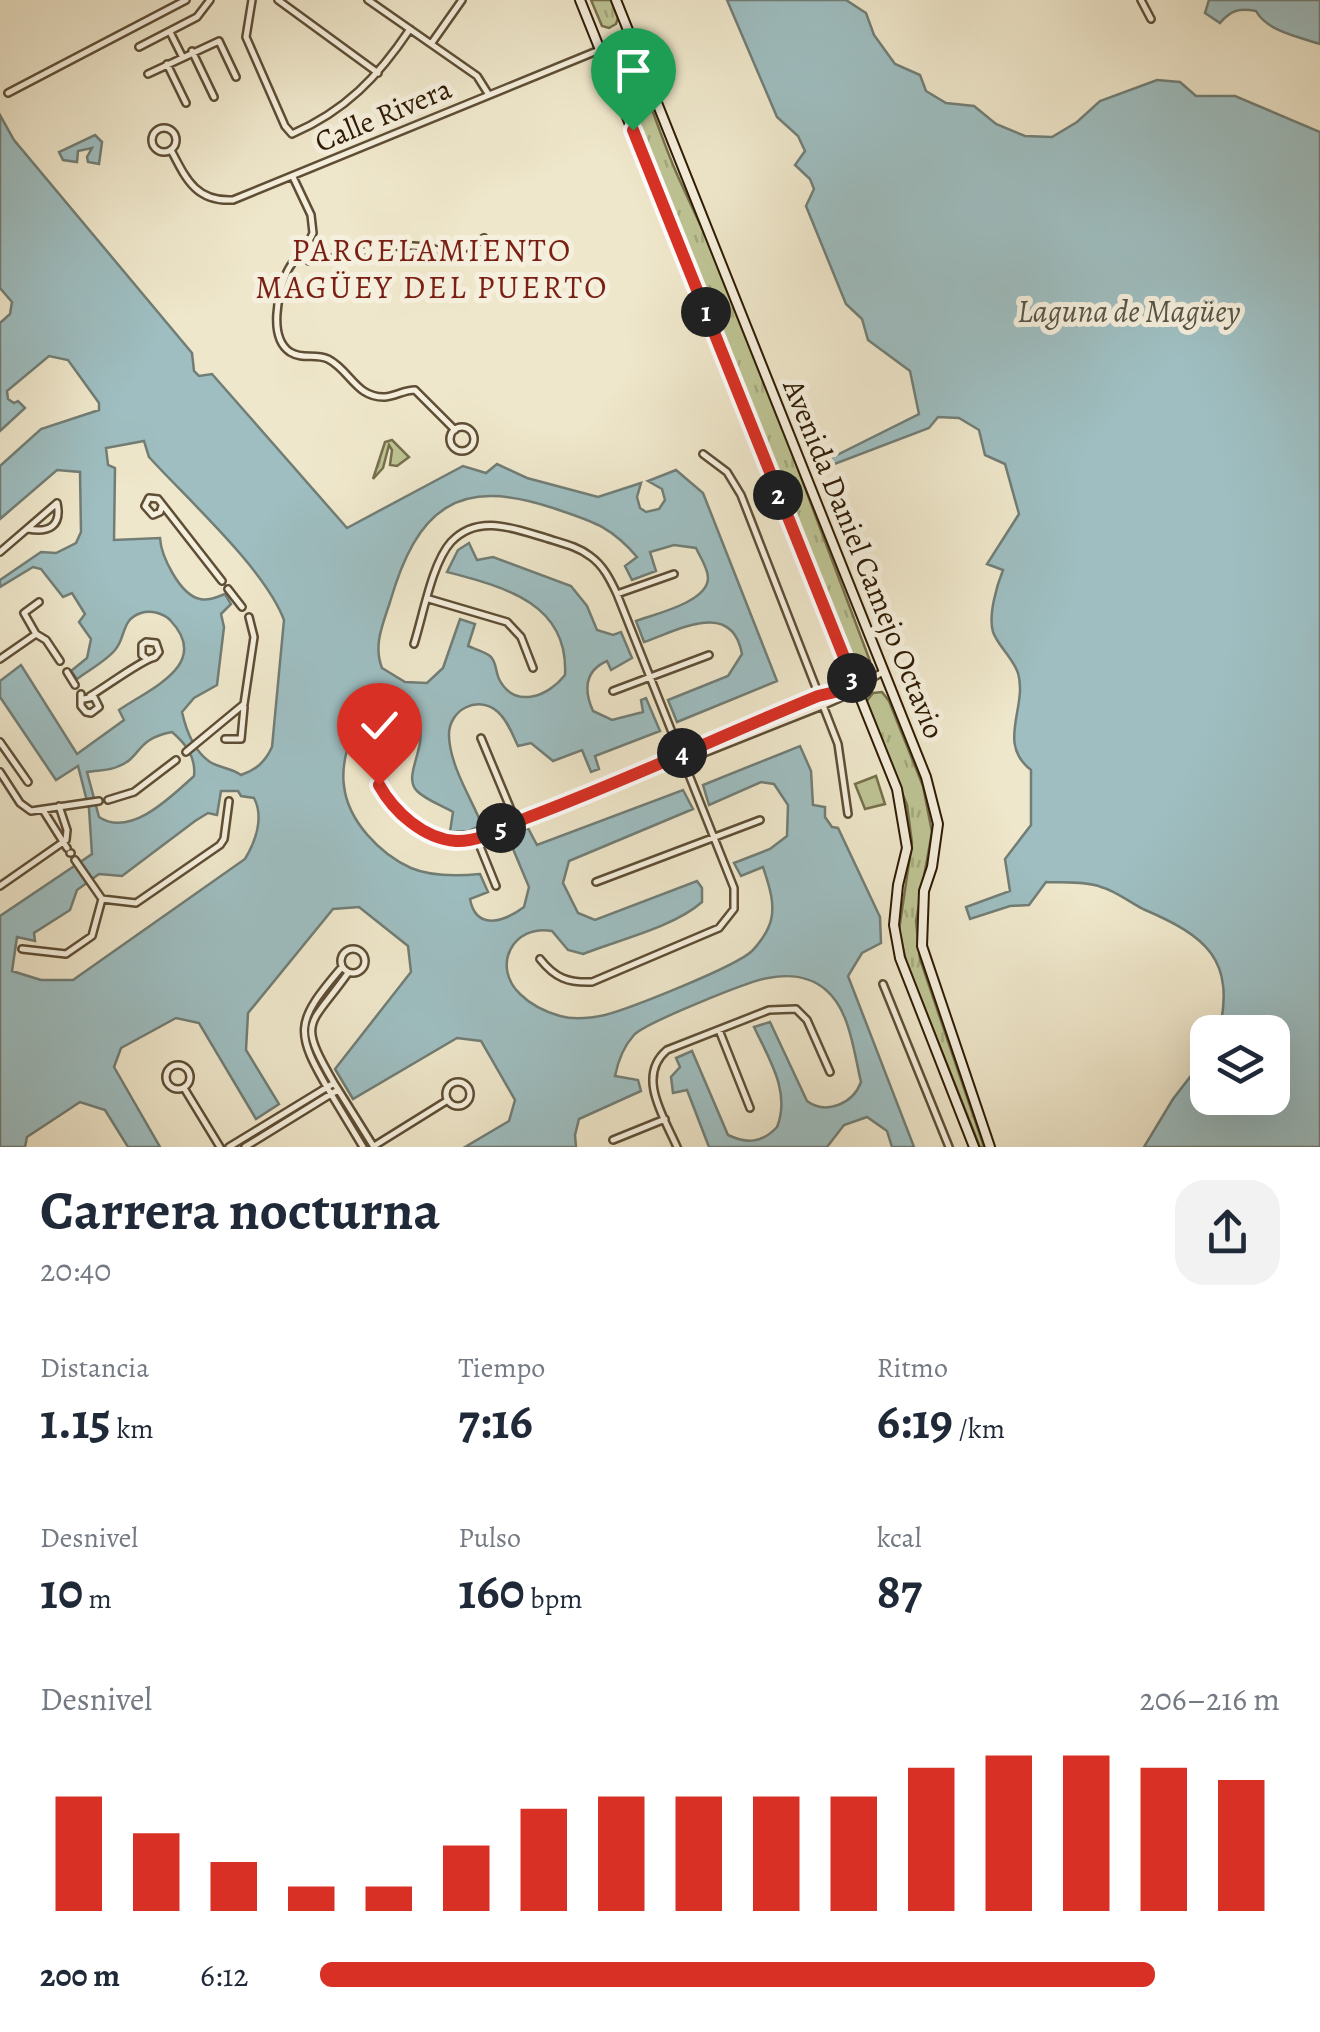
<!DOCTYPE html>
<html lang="es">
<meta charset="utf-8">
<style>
:root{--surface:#fff;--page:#f2f2f3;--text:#1f2937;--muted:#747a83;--accent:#d93025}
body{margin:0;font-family:Alegreya,serif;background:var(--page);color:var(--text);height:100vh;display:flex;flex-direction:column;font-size:38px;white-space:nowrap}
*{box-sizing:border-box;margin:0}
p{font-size:32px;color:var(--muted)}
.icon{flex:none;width:55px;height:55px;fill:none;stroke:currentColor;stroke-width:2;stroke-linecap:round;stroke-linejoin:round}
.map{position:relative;height:1147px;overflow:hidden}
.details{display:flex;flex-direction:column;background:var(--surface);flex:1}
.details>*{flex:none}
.fabs{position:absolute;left:1190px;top:1015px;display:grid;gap:20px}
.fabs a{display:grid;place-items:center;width:100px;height:100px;border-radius:20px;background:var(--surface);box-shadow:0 10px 40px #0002;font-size:50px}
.pin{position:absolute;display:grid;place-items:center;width:85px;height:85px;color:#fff;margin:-102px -42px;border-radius:50% 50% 50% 0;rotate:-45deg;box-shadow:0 0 10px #0007}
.pin .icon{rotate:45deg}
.km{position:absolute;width:50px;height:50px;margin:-25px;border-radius:50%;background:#222;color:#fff;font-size:28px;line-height:50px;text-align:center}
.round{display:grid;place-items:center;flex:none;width:105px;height:105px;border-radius:30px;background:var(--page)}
.summary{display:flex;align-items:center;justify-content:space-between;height:170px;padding:0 40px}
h1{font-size:55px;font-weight:700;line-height:75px}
.metrics{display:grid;grid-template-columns:repeat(3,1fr);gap:15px;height:170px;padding:10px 40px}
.metrics div{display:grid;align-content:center}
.metrics b{font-size:50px;font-weight:700}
.metrics small{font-size:28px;font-weight:400}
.metrics p{font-size:28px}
.chart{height:280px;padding:20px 40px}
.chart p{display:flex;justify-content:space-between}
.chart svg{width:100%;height:180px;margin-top:10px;stroke:var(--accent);stroke-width:6}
ul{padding:0 40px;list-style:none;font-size:32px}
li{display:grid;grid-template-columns:160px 120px 1fr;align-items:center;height:75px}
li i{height:25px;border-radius:12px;background:var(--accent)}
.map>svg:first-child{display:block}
.grass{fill:url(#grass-tufts);stroke:#76704c;stroke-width:2.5}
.garden{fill:#bec494;stroke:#76704c;stroke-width:2.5}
.water{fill:#9ebec1;stroke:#717d75;stroke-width:2.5;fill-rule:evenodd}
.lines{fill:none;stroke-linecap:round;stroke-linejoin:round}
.minor-casing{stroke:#5e4e35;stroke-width:10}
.secondary-casing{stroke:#2e1b03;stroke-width:12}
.minor{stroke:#f5efdd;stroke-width:5}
.secondary{stroke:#f5efdd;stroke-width:8}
.route-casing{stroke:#fff;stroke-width:20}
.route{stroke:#d93025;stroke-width:12}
.labels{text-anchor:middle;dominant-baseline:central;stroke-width:10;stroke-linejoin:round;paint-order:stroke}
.street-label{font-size:30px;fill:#2e1b03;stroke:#f5efdd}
.neighbourhood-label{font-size:32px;letter-spacing:2.5px;fill:#7a1f14;stroke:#f5efdd}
.water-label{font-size:32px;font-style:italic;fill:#555446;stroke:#f5efdd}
</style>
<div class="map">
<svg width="1320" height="1147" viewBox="0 0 1320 1147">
<defs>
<pattern id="grass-tufts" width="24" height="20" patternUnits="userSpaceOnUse" patternTransform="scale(2.5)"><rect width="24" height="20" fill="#bec494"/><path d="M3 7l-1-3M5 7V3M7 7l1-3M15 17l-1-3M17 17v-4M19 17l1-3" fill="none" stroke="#a4a87e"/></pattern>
</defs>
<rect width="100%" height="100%" fill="#efe7cb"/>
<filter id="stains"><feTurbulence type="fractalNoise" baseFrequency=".002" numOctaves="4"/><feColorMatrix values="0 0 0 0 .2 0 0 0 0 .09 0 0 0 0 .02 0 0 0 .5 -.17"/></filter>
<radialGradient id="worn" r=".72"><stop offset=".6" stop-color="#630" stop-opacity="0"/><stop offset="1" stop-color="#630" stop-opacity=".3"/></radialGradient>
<path class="grass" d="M591,0H611L618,18L616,24L609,28L602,26Z
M623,61L636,65C649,100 661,137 676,172C701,228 729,282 750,340C789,447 830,554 870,661L864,671L855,670L749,414L616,71Z
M392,440L409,457L397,466L390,465L392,450L389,445L383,468L373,479L385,442Z
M882,692L889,701L923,786L932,832L916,921L920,959L984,1147H980L906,962L899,930L912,843L907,805L866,702L873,693Z"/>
<path class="garden" d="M876,776L885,804L865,809L855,784Z"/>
<path class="water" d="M727,0H846L866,13L874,35L895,64L920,75L926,91L946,103L974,106L996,124L1025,136L1052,137L1077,122L1100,101L1157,80L1180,82L1196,96H1235L1320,132V1147H1144L1173,1099L1207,1055L1208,1098H1272V1032H1219C1236,959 1206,936 1143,909C1129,902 1116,891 1101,887C1085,881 1063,883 1046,882L1029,905L1010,906L970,919L966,907L1010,891L1005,859L1031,825V770C996,743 1028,707 1018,673C1013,658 998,646 993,632C988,615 997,585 1003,570L987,564L1019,514L1005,464L985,455L979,430L959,418L938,417L929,428L832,465L829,459L919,414L910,371L868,340L862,319L846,304L806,206L814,189L810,179L795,165L805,151L798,136L777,117Z
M1209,0H1320V44C1298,37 1267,31 1256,11C1239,8 1231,10 1220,23L1205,13Z
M0,115L14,140L192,353L194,371L199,376L212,374L347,528L463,466L486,473L497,464L527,478L598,497L641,483L637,497L640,508L646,512L659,509L665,500L662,489L648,481L676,470L703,493L777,681L677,722L668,700L728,676L742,654C732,599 679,630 644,642L636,621C655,614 708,602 708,578C708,568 700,557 696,548L674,545L650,552L656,571L632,580L625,566L637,557C610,525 591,521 553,508C457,476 417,509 390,602C383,624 373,645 382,668L405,682L427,683L443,668L460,619L475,624L468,646C475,649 485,652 490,656C497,662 495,671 499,679C515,710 549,696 565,675C569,603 504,587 447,572L458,550L469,543L477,560L493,557L571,586L587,606L597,630L613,635L621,632L632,658L611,670L607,661C584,671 584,691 593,711L612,720L643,712L641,700L646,698L660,731L595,756L599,769L591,772L582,750L553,761L531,743L518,746C512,734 508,721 498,712C478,694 448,710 449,736C450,766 471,798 482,825L469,831L450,832L453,812C443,806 426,800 417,791C396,770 454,724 388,695L365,704C353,728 340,759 344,786C348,821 380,854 411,868C432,877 458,876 480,874L488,892L470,899C476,931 504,922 524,907L529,887L508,837L528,828L537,845L683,790L693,809L569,861L563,883L578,913L595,920L697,881L702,888V902C674,927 618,940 583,954L568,950L552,931C513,924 491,966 520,994C530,1004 546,1012 560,1016C574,1020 591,1018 605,1015C631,1008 735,967 752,951C758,945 766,934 769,926C777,907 769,885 763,867L741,876L734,863L770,849L787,836L788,805L774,784L761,782L709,805L703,785L800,746L811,771L813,805L825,807V817L832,827L838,828L880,917L881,943L862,953L848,976L914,1147H892L887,1131L867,1117L844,1125L827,1147H709L687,1090L673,1093L671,1077L680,1067L676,1058L692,1051L728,1135C747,1144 762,1143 777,1127C791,1092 769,1059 754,1027L770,1022L807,1101C826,1115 853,1104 861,1082C854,1053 850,1010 826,990C810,976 788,974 768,978C749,981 645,1023 634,1035C623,1047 618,1061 615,1076L638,1080L641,1091L579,1119L575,1135L576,1147H465L509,1121L515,1100L481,1041L457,1038L353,1099L335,1069L411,972L408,946L359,907L333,909L248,1013L246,1050L279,1104L256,1119L199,1023L176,1018L121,1048L114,1067L160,1147H128L105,1110L80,1102L27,1137L25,1147H0V916L92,854L89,809L78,766L56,780L0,697V681L21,665L77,754L124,720L119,710C151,688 212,664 170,620C163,613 151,610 141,613C121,619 126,638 115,650C106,661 89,670 77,679L71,671L87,658L91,639L79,622L85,614L72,593L63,597L41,569L33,567L0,587V580L41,552L56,553L76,543L81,532L80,472L57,470L0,519V466L41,429L99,410V403L68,360L49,356L7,391L8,399L14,403L18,401L25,408L0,431V323L10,314L12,302L0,288ZM144,441L149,457C188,500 265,569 284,620L272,747C265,762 256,770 241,775C231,768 220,768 210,762C194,751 186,730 182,712L194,698L217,685L224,627L221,614L231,604L225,594C217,597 209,601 200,599C180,595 161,556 160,538L114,540L115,468L108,465L106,448ZM172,732C186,744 196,757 194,776C171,797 130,838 99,817L87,772C97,770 110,771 119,766C142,757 135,739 172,732ZM221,791H238L241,796L254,798C264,817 256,841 245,859L73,980H41L12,971L17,937L35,941L34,933L70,910L77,890L99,874L122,876L195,821L208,813L217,815Z
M95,135L102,142L99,164L88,162L87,157L92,148L78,151L77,162L63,160L59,152Z"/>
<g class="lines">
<g class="minor-casing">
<path id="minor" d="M252,0L246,37L285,126L292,134C345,111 378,77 410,29
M278,0L378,73
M368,0L477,76L489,95
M1141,0L1151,19
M170,32L182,56
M431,44L462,0
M139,47L197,17L210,0
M192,51L214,97
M167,64L186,103
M148,74L219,41L236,77
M8,93L186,0
M152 140a12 12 0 1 1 24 0a12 12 0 1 1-24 0Z
M171,150C186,179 196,202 233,200L631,37
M293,177L311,215L313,233C307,248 294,257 287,272C278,294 268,337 290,352C303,360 315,353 328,359C350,370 356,398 385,397C396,396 404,390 415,390L455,430
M300,254L309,261H315C343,257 373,247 401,246C440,243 444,264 484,238
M450 439a12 12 0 1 1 24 0a12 12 0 1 1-24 0Z
M703,454L727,472L741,495L838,744L848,814
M162,506L160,512L153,515L145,506L149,498L158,499L222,581
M28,529C49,533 62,526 57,503
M0,552L57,503
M228,589L242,607
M617,594L674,574
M429,599L507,622L521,637L533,668
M36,634L24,613L39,602
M414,644C423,616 432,563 451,542C478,513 515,529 546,538C561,543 577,546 590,556C603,565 610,579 617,594L734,888V909L719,928L592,982C568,983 555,978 540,959
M0,659L36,634L46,640L60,661
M67,672L75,685
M613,691L709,655
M81,694V706L86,712L91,713L99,707L94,697L84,699
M90,696C104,688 143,659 155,657L159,652L156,643L146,642L142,645V655L146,658
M389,736C385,748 378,761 378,772C378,810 431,844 466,840C492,838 520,820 545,811C637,776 726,734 818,696L856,687L883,672
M481,738L516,822
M225,739H241L244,707
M0,742L28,782
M186,752L244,704L254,637L249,617
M674,759L684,761L822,706L840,698L844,691
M0,772L20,803L31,811L99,801
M108,800L134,792L176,760
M43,810L67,848
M477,839L496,886
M70,853H71
M75,860L102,899L136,903L220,845L224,839L229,801
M596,882L760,820
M0,886L66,840L67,830L59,806
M341 961a12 12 0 1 1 24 0a12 12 0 1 1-24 0Z
M22,949L66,954L92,936L102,899
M883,984L949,1147
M719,1030L750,1108
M166 1077a12 12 0 1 1 24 0a12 12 0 1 1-24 0Z
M446 1094a12 12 0 1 1 24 0a12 12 0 1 1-24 0Z
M334,1083C297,1019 309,1028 348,973
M184,1088L220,1147
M338,1090L331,1094C294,1031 294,1023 342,967
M613,1140L665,1119
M374,1146L448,1100
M229,1147L334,1083L374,1147
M245,1147L331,1094L363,1147
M677,1147C664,1117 636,1076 667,1050L769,1010L796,1009L807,1020L830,1072"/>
</g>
<g class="secondary-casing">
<path id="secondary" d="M580,0L897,789L907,848L898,885L894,925L900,958L974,1147
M616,0L926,777L938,824L932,867L924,891L922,946L990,1147"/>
</g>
<use href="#minor" class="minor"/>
<use href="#secondary" class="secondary"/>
</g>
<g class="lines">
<g class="route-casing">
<path id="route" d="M379,785C394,812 424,839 456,841C481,842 506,826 529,817C627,780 721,736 818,696L856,687L633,130"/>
</g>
<use href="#route" class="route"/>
</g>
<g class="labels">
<g class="street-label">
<text transform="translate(383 115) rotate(-23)">Calle Rivera</text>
<text transform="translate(864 559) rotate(68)">Avenida Daniel Camejo Octavio</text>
</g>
<g class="neighbourhood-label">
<text x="432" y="250">PARCELAMIENTO<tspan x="432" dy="37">MAGÜEY DEL PUERTO</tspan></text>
</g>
<g class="water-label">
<text x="1129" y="311">Laguna de Magüey</text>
</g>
</g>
<rect width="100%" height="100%" filter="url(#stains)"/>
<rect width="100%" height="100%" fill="url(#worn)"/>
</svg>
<div class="fabs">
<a><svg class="icon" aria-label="layers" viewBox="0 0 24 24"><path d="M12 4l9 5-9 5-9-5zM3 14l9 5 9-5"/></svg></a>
</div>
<div class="pin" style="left:633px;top:130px;background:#1e9e55"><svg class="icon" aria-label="arrive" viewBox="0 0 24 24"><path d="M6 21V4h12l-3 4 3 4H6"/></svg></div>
<div class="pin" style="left:379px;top:785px;background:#d93025"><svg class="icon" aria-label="check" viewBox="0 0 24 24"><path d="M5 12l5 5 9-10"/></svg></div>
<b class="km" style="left:706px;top:312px">1</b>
<b class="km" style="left:778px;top:495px">2</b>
<b class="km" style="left:852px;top:678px">3</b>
<b class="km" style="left:682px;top:753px">4</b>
<b class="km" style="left:501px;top:828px">5</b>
</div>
<section class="details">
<div class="summary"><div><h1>Carrera nocturna</h1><p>20:40</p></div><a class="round"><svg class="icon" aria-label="share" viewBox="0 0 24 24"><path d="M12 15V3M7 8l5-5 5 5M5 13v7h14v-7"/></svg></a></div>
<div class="metrics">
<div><p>Distancia</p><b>1.15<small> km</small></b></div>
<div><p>Tiempo</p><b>7:16</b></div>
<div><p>Ritmo</p><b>6:19<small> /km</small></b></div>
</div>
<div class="metrics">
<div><p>Desnivel</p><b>10<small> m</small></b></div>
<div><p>Pulso</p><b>160<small> bpm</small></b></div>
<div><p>kcal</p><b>87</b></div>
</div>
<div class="chart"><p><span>Desnivel</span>206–216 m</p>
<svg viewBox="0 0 160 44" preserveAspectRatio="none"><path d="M5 44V16M15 44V25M25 44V32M35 44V38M45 44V38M55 44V28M65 44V19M75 44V16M85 44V16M95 44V16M105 44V16M115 44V9M125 44V6M135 44V6M145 44V9M155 44V12"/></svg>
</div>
<ul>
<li><b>200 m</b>6:12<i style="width:87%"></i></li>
</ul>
</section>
